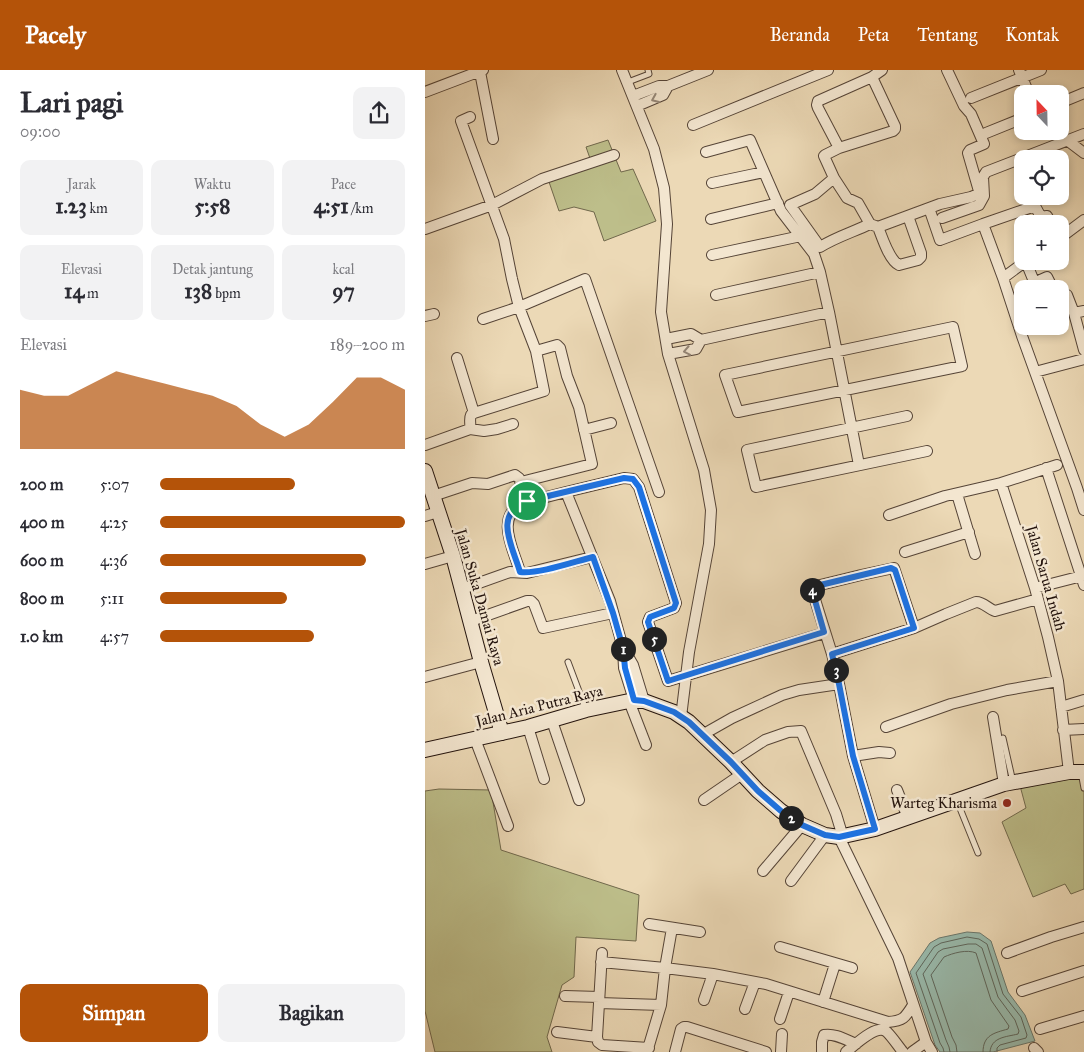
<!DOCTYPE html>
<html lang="id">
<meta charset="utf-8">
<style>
:root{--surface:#fff;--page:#f2f2f3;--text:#2b2b33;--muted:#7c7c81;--accent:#b45309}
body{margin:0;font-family:"IM FELL Great Primer",serif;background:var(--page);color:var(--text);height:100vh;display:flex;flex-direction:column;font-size:19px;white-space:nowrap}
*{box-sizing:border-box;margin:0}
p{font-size:16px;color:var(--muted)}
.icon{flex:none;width:28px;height:28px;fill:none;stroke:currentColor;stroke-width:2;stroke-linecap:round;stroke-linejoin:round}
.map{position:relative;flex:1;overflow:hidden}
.sheet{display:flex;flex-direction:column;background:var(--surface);width:425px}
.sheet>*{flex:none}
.needle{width:32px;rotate:338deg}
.fabs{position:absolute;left:589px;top:15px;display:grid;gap:10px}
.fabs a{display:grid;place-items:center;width:55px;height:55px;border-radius:10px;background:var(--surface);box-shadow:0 2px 8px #0003;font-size:25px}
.pin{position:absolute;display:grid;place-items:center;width:42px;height:42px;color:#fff;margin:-21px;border:2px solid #fff;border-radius:50%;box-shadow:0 1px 5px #0007}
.km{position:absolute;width:25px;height:25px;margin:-12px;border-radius:50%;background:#222;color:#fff;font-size:14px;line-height:25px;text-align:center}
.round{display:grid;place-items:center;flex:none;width:52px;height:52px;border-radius:10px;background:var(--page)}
.summary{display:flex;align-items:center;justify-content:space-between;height:85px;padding:0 20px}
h1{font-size:28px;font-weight:700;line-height:38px}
.stats{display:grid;grid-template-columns:repeat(3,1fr);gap:8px;height:85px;padding:5px 20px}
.stats div{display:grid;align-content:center;border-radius:10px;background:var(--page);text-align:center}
.stats b{font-size:21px;font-weight:700}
.stats small{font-size:14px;font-weight:400}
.stats p{font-size:14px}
.chart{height:140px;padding:10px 20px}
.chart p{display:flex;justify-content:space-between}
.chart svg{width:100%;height:90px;margin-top:5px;fill:var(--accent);opacity:.7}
.action{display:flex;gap:10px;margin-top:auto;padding:10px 20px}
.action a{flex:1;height:58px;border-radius:10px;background:var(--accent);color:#fff;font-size:20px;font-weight:700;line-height:58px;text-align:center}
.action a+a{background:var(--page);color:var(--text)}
ul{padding:0 20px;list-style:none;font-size:16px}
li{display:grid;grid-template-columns:80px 60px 1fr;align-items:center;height:38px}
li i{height:12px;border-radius:6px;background:var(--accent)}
header{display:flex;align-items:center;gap:30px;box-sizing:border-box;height:70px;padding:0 25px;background:var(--accent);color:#fff}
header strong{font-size:24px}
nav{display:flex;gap:28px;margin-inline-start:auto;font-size:18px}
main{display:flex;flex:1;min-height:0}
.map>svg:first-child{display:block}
.green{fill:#bdbe8a;stroke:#70684c}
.water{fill:#99baac;stroke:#6a776c}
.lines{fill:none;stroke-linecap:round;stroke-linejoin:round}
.shore{stroke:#5e665c;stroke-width:1}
.lane-casing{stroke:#554437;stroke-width:7}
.street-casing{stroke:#554437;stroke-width:12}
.secondary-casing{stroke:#23130d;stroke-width:16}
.lane{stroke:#f3e6d0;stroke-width:5}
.street{stroke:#f3e6d0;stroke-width:10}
.secondary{stroke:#f3e6d0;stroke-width:14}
.oneway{stroke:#958778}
.route-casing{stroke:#fff;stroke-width:10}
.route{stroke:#1a73e8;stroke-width:6}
.poi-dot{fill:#8f2418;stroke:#f3e6d0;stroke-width:2}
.labels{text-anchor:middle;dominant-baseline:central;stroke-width:5;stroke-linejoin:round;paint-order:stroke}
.street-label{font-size:15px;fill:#23130d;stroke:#f3e6d0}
.poi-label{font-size:15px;fill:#23130d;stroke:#f3e6d0;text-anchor:end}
</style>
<header>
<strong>Pacely</strong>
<nav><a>Beranda</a><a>Peta</a><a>Tentang</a><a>Kontak</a></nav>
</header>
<main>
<section class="sheet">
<div class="summary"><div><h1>Lari pagi</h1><p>09:00</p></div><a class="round"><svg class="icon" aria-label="share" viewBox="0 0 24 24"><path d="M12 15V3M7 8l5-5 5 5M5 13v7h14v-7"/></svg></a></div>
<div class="stats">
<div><p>Jarak</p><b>1.23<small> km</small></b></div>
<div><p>Waktu</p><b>5:58</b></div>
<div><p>Pace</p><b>4:51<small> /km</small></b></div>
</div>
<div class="stats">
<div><p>Elevasi</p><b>14<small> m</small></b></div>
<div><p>Detak jantung</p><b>138<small> bpm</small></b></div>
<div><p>kcal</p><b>97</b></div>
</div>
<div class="chart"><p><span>Elevasi</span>189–200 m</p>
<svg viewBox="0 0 160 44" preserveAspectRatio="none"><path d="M0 44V15L10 18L20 18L30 12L40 6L50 9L60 12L70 15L80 18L90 23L100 32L110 38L120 32L130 21L140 9L150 9L160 15V44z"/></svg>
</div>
<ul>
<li><b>200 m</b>5:07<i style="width:55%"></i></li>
<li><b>400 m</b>4:25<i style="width:100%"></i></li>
<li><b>600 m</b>4:36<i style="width:84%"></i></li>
<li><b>800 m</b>5:11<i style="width:52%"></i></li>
<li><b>1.0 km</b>4:57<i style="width:63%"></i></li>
</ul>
<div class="action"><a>Simpan</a><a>Bagikan</a></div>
</section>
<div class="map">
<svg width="659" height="982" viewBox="0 0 659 982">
<rect width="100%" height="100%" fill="#ecd9b6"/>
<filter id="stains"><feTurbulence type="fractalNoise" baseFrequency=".004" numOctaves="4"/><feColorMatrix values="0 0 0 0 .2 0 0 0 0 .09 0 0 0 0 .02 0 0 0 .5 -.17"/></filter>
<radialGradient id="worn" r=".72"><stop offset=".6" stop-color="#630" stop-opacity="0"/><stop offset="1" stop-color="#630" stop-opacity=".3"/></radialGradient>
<path class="green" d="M183,70L196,102L208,99L231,151L179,171L169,142L149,137L134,141L123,109L167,94L161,77Z
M659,703V819L646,824L640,814L608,827L577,752L601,738L594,712Z
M14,719L66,720L76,780L214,825L211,871L151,867L149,907L137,915L122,967L127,982H10L0,941V721Z"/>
<path class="water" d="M542,862L555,863L566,871L583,922L600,945L610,971L568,982H515L510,975L485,902L505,873L514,868Z"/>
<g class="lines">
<path class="shore" d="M519,982L518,978L515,973L491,903L509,877L516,873L542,867L554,869L562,874L578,924L596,947L602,965L601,968L575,975L572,978V982
M525,982L524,977L521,970L498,904L513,882L518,879L543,874H551L557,878L573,927L590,950L594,961L593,964C581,967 566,967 565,982
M532,982L531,975L527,967L506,905L519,887C528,883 542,879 551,883L566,930L584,956L583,959C569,963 558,965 558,982"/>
<g class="lane-casing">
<path id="lane" d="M203,12L224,4L223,0
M143,592L161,640
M578,668L588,712
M656,702L659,718
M532,731L553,783"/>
</g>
<g class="street-casing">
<path id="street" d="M197,0L229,79L239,118L242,154L236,242L243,284L279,400L286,440L284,474L264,582L256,647
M594,0L604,24
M55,2L68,69
M0,22L58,0
M208,26L234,16H243L283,0
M546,28L616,0
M635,33L659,23
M212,36L238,25L243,16
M45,47L36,51L79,169L87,209L94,237L111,281L119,321L49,343L46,345C44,349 46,354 45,359
M268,55L403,0
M630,61L659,83
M561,63L598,48
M414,78L393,38L392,35L393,31L447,7
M281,82L325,70L356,141L389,184L395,202L404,242L434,395
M409,108L399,86L400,85L414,78L468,61L470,59V56L447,7L457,0
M287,113L339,102
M504,138L515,170L558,154L578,208L597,266L652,418L659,440
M517,148L554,135L559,126L558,107L561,102L659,64
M286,149L353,133
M445,154C428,162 411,167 395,177L365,135L390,124L409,108L422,128L433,133L445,154L453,157L515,134L546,127L553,124L554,121L543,83L545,80L559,74L546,44L539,36L522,0
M558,154L610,136L616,147L622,146L626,154
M453,157C457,167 464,190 474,195L493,190L496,187V183L483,146
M0,159L67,135L117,109L189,85
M635,168L659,150
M287,185L376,166
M601,192L608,209L613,211L622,207L628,219
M578,208L601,191
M291,225L395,202
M635,227L642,225L649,243L659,280
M649,243L659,241
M0,246L9,244
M58,249L94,237L160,209L234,422
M528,257L537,296L313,342L300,305Z
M241,269L266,264L276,270L404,242
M243,284L271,279L276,270
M32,288L49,343
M610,302L659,289
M482,346L322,380L331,417L502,381
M159,360L186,353
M0,375L45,359L59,361L72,359L88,354
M621,398L659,515
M96,412L167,394L154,337L142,306L135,278L132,275L111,281
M576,413L610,518L623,567L633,611L644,702
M141,422L199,408L208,409L214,417L251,533L249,538L225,547L223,552L243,611L399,563
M532,424L550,484
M8,426L47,413L63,414L90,405L94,408L102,431
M464,445L520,426L576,413L632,395
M0,446L13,442
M480,482L544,462
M0,494L28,486
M95,502C89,480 69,447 98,433L141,422L185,531L198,578L199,598L209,630
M610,518L657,506
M37,519L85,502L102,503L167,487
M46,551L102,531H106L109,534L118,558L188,543
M200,581L208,595L219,631
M407,584L489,558L521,544L551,532C559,532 563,539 570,541L613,529
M0,607L56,592
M204,631L221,675
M636,637L659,630
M568,647L579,714
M127,651L154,730
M103,657L119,709
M461,657L526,634L582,620L633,611
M638,660L659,659
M277,665L307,648L357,625L374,620L414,614
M50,669L83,756
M428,686L454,682L465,683
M306,692L340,670L363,662L376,661L411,744L418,767
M472,720L483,748
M279,730L317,704
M450,759L428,686L414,614L407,584L387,520V517L436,505L469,498L489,558
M414,767L473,888L501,972L507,982
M338,801L377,755
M366,811L400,765
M224,854L275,862
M355,877L427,898
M177,883L172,967L173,972L177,975L224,978
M582,883L626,867L659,857
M176,892L240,898L288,904L341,914L463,952C478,951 480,948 488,935
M597,921L659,901
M140,926L174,927
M279,930L288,904
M398,932L410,894
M174,933L236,935
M320,939L330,912
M355,949L364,922
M615,959L659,946
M132,962L172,967
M609,978L613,982
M222,982L236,935L240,898L247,858
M250,982L256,959L259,957H262L341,982
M356,982L357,964
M397,982V972L399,965C410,963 421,970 431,974
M421,982C430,975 452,953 462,962C468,968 473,976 478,982
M487,982L501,972"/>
</g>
<g class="secondary-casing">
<path id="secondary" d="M0,401L28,486L56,592L77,663
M0,680L103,657L161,640L204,631H219L249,642L264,652L306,692L333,721L356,741L377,755L400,765L414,767L450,759L579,714L644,702H659"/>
</g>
<use href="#lane" class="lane"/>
<use href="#street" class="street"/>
<use href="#secondary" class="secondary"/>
</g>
<defs><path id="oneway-chevron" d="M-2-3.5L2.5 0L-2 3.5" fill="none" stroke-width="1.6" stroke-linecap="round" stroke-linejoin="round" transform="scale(1.25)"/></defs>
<g class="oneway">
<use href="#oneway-chevron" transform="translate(230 29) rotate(157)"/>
<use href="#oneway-chevron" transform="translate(262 281) rotate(169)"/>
</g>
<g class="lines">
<g class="route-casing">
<path id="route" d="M199,408L208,409L214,417L251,533L249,538L225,547L223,552L243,611L399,562L387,520V517L466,498L470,500L489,558L407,584L414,614L428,686L450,759L414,767L400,765L377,755L356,741L333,721L306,692L264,652L249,642L219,631L209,630L200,598L198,578L188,543L168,487C148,492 114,504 95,502C88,477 67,444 102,431Z"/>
</g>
<use href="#route" class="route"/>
</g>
<circle class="poi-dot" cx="582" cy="733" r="5"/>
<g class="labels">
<g class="street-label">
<text transform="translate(621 508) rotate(74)">Jalan Sarua Indah</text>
<text transform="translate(55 527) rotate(74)">Jalan Suka Damai Raya</text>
<text transform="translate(114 636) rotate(-14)">Jalan Aria Putra Raya</text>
</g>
<g class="poi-label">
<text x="572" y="733">Warteg Kharisma</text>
</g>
</g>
<rect width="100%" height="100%" filter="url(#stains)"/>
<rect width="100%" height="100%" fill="url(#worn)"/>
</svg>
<div class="fabs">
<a><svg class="needle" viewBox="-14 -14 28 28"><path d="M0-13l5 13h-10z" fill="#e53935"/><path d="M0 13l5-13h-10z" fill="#7c7c81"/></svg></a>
<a><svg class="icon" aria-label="locate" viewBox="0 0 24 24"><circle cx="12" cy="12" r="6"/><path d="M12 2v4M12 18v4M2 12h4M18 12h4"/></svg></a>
<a>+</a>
<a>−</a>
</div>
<div class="pin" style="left:102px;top:431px;background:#1e9e55"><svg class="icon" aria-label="arrive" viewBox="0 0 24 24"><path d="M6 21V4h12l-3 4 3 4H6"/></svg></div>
<b class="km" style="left:198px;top:579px">1</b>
<b class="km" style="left:366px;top:748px">2</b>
<b class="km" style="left:411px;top:600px">3</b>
<b class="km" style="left:387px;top:520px">4</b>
<b class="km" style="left:229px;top:569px">5</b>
</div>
</main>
